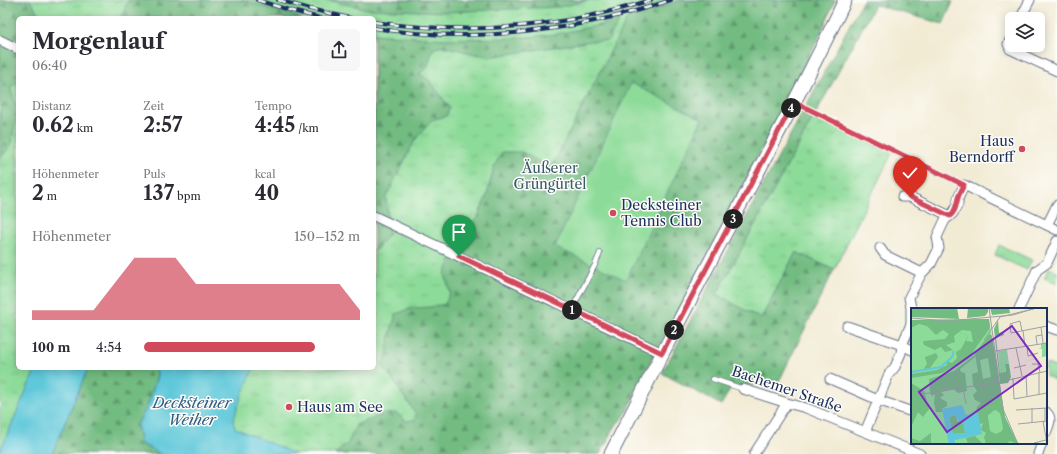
<!DOCTYPE html>
<html lang="de">
<meta charset="utf-8">
<style>
:root{--surface:#fff;--page:#f7f7f7;--text:#2b2b33;--muted:#7c7c81;--accent:#d1495b}
body{margin:0;font-family:"Libre Caslon Text",serif;background:var(--page);color:var(--text);height:100vh;display:flex;flex-direction:column;font-size:15px;white-space:nowrap}
*{box-sizing:border-box;margin:0}
p{font-size:13px;color:var(--muted)}
.icon{flex:none;width:22px;height:22px;fill:none;stroke:currentColor;stroke-width:2;stroke-linecap:round;stroke-linejoin:round}
.map{position:relative;flex:1;overflow:hidden}
.drawer{position:absolute;left:16px;top:16px;width:360px;height:354px;display:flex;flex-direction:column;background:var(--surface);border-radius:6px;box-shadow:0 2px 10px #0003}
.drawer>*{flex:none}
.fabs{position:absolute;left:1005px;top:12px;display:grid;gap:8px}
.fabs a{display:grid;place-items:center;width:40px;height:40px;border-radius:6px;background:var(--surface);box-shadow:0 2px 10px #0003;font-size:20px}
.pin{position:absolute;display:grid;place-items:center;width:34px;height:34px;color:#fff;margin:-41px -17px;border-radius:50% 50% 50% 0;rotate:-45deg;box-shadow:0 0 4px #0007}
.pin .icon{rotate:45deg}
.km{position:absolute;width:20px;height:20px;margin:-10px;border-radius:50%;background:#222;color:#fff;font-size:11px;line-height:20px;text-align:center}
.round{display:grid;place-items:center;flex:none;width:42px;height:42px;border-radius:6px;background:var(--page)}
.summary{display:flex;align-items:center;justify-content:space-between;height:68px;padding:0 16px}
h1{font-size:22px;font-weight:800;line-height:30px}
.stats{display:grid;grid-template-columns:repeat(3,1fr);gap:6px;height:68px;padding:4px 16px}
.stats div{display:grid;align-content:center}
.stats b{font-size:20px;font-weight:800}
.stats small{font-size:11px;font-weight:400}
.stats p{font-size:11px}
.chart{height:112px;padding:8px 16px}
.chart p{display:flex;justify-content:space-between}
.chart svg{width:100%;height:72px;margin-top:4px;fill:var(--accent);opacity:.7}
ul{padding:0 16px;list-style:none;font-size:13px}
li{display:grid;grid-template-columns:64px 48px 1fr;align-items:center;height:30px}
li i{height:10px;border-radius:5px;background:var(--accent)}
.map>svg:first-child{display:block}
.grass{fill:url(#grass-tufts);stroke:#54857c;fill-rule:evenodd}
.forest{fill:url(#forest-firs);stroke:#467570}
.pitch{fill:#8ddb99;stroke:#54857c}
.water{fill:#5fc8da;stroke:#3d7c9c}
.lines{fill:none;stroke-linecap:round;stroke-linejoin:round}
.service-casing{stroke:#667187;stroke-width:6}
.minor-casing{stroke:#667187;stroke-width:11}
.secondary-casing{stroke:#667187;stroke-width:15}
.service{stroke:#fff;stroke-width:4.5}
.minor{stroke:#fff;stroke-width:9}
.secondary{stroke:#fff;stroke-width:13}
.rail-casing{stroke:#1b2f5e;stroke-width:4}
.rail{stroke:#fdfcf7;stroke-width:2.5;stroke-dasharray:8;stroke-linecap:butt}
.route-casing{stroke:#fff;stroke-width:8}
.route{stroke:#d1495b;stroke-width:5}
.poi-dot{fill:#d1495b;stroke:#fdfcf7;stroke-width:1.5}
.labels{text-anchor:middle;dominant-baseline:central;stroke-width:3;stroke-linejoin:round;paint-order:stroke}
.poi-label{font-size:14px;fill:#1b2f5e;stroke:#fdfcf7;text-anchor:start}
.park-label{font-size:14px;fill:#385a6d;stroke:#fdfcf7}
.street-label{font-size:14px;fill:#1b2f5e;stroke:#fdfcf7}
.water-label{font-size:15px;font-style:italic;fill:#2f5d83;stroke:#fdfcf7}
.inset-river{fill:none;stroke:#5fc8da;stroke-width:2}
.inset-road{fill:none;stroke:#9ca0a5;stroke-width:1}
.view{fill:#7b2cbf;fill-opacity:0.15;stroke:#7b2cbf;stroke-width:2}
.inset-edge{fill:none;stroke:#1b2f5e;stroke-width:2}
</style>
<div class="map">
<svg width="1057" height="454" viewBox="0 0 1057 454">
<defs>
<pattern id="grass-tufts" width="24" height="20" patternUnits="userSpaceOnUse"><rect width="24" height="20" fill="#8ddb99"/><path d="M3 7l-1-3M5 7V3M7 7l1-3M15 17l-1-3M17 17v-4M19 17l1-3" fill="none" stroke="#79bc86"/></pattern>
<pattern id="forest-firs" width="22" height="20" patternUnits="userSpaceOnUse"><rect width="22" height="20" fill="#72bb81"/><path d="M5 1l3.5 6h-7zM16 11l3.5 6h-7z" fill="#5d986d"/></pattern>
</defs>
<rect width="100%" height="100%" fill="#fdfcf7"/>
<filter id="ink" filterUnits="userSpaceOnUse"><feTurbulence type="fractalNoise" baseFrequency=".025" numOctaves="2"/><feDisplacementMap in="SourceGraphic" scale="8" xChannelSelector="R" yChannelSelector="G"/><feConvolveMatrix kernelMatrix="1 2 1 2 8 2 1 2 1" color-interpolation-filters="sRGB"/></filter>
<filter id="wash" filterUnits="userSpaceOnUse"><feTurbulence type="fractalNoise" baseFrequency=".012" numOctaves="4" result="noise"/><feDisplacementMap in="SourceGraphic" scale="16" xChannelSelector="R" yChannelSelector="G"/><feGaussianBlur stdDeviation="0.9" result="paint"/><feColorMatrix in="noise" values="0 0 0 0 0 0 0 0 0 0 0 0 0 0 0 0 0 1.4 0 .05"/><feComposite in="paint" operator="in"/></filter>
<g filter="url(#wash)">
<rect width="100%" height="100%" fill="#f2ebd4"/>
<path class="grass" d="M0,0H835L821,33L650,362L625,415L616,425L600,454H0ZM18,18H374V368H18Z
M814,116L892,153L834,270L796,252L761,319L716,294Z
M999,245L1032,260L1027,270L995,255Z
M1049,268L1057,272V283L1044,278Z
M1046,363L1057,368V381L1046,376Z"/>
<path class="forest" d="M0,0H30L41,18H18V83L10,87L18,112L10,147L0,158Z
M129,0H242L301,18H119L123,13Z
M327,0H589L583,2L559,7L446,12L367,9Z
M682,0H835L821,33L728,215L685,298L650,362L625,415L616,425L600,454H335L348,443L356,425L383,414L396,413L406,421L415,420L416,414L383,366L387,353L390,334L396,314L412,308L431,307L445,304L450,293L445,274L459,241L450,237L477,219L487,195L494,167L502,152H522L551,168L627,19Z
M863,0H948L953,2L943,24L875,5L717,294L761,319L796,252L834,270L779,381L731,388L721,405L662,373Z
M619,21L608,41H592L489,57L442,46L433,49L427,68L419,74L429,80L450,108L446,116L432,120L415,140L386,197L389,233L374,252V34L446,39L519,38L557,34Z
M88,368H152L157,372V376L148,405L137,425L141,444L161,454H52Z"/>
<path class="pitch" d="M631,83L702,119L626,280L555,247Z"/>
<path class="water" d="M36,368H88L52,454H0V451Z
M152,368H254L243,392L233,421L235,428L295,454H161L141,444L137,425L148,405L157,376V372Z"/>
</g>
<g filter="url(#ink)">
<g class="lines">
<g class="service-casing">
<path id="service" d="M795,103L964,185
M572,309L595,265L600,253
M713,379L743,389"/>
</g>
<g class="minor-casing">
<path id="minor" d="M1020,19L1030,0
M1012,36L1008,44L1010,49L1057,71
M0,40L18,49
M902,197H910L950,216
M374,216L662,353
M1047,225L1057,205
M880,248L885,255L922,273
M1019,309L1037,270L1047,263L1057,241
M847,326L902,345L912,350
M1046,326L1057,330
M830,379L878,400L912,412
M743,389L787,403L806,408L920,454
M1046,412C1053,418 1049,425 1046,433
M865,432L889,374L895,367L901,353L902,345L911,324V308L909,297L922,273L931,264L939,248L937,237L945,220L953,213L958,204V199L964,185L1057,230
M754,454L787,403
M1038,454L1042,443"/>
</g>
<g class="secondary-casing">
<path id="secondary" d="M611,454C655,367 700,280 746,194C780,130 814,66 845,0"/>
</g>
<use href="#service" class="service"/>
<use href="#minor" class="minor"/>
<use href="#secondary" class="secondary"/>
<g class="rail-casing">
<path id="rail" d="M257,0L292,11L320,18
M278,0L310,9L350,18
M374,22C467,35 562,28 651,0
M374,28C473,44 576,32 671,0"/>
</g>
<use href="#rail" class="rail"/>
</g>
</g>
<g class="lines" filter="url(#ink)">
<g class="route-casing">
<path id="route" d="M459,256L605,325L662,353L794,102L964,185C962,189 959,194 958,198C956,205 956,211 950,216L910,197"/>
</g>
<use href="#route" class="route"/>
</g>
<g class="poi-dot">
<circle cx="1022" cy="149" r="4"/>
<circle cx="613" cy="213" r="4"/>
<circle cx="289" cy="407" r="4"/>
</g>
<g class="labels">
<g class="poi-label">
<text x="1014" y="141" text-anchor="end">Haus<tspan x="1014" dy="16">Berndorff</tspan></text>
<text x="621" y="205">Decksteiner<tspan x="621" dy="16">Tennis Club</tspan></text>
<text x="297" y="407">Haus am See</text>
</g>
<g class="park-label">
<text x="550" y="168">Äußerer<tspan x="550" dy="16">Grüngürtel</tspan></text>
</g>
<g class="street-label">
<text transform="translate(787 389) rotate(19)">Bachemer Straße</text>
</g>
<g class="water-label">
<text x="192" y="402">Decksteiner<tspan x="192" dy="17">Weiher</tspan></text>
</g>
</g>
<g transform="translate(911 308)">
<rect width="136" height="136" fill="#f2ebd4"/>
<path d="M78,11L94,109L107,136H0V12ZM136,35V48L109,55L131,49V41L127,40H130V36ZM96,42L98,56L94,57L95,65H89L87,43Z" fill="#8ddb99"/>
<path d="M4,0H46L48,11L0,9V1ZM57,0H77V4L74,8L56,10ZM79,0H98L99,5L81,7ZM78,11L79,20L58,49L31,65L0,70V66L26,62L36,57V53L41,55L46,50L45,44L50,41L57,28L48,24L43,28L44,34L35,37L42,42L34,44L30,39L24,42L13,37L12,33L34,31L38,26L32,22L25,27L16,18L8,16L0,20V12ZM87,12L88,25L92,24L93,27L85,30L89,65L95,64L94,56H98L100,69L97,75L89,76L83,21ZM78,26L81,28L94,109L107,136L99,133L95,136H75L73,129L75,125L70,122L72,115L69,116L65,105L66,99L70,95L64,92L62,87L66,83L62,77L61,66L67,64L64,46ZM86,102L92,121L79,123L77,107ZM25,45L27,49L19,60L12,62L16,56L14,49ZM64,47V49L49,61L50,64L54,65L56,83L47,85L42,81L30,84L33,87L29,90L36,94V98L31,101L32,104H25L23,95L24,86L21,88L19,85L18,71L43,63ZM0,75L13,83L18,101L12,109L7,104L1,117ZM45,107L46,113L52,114L54,125L42,126L38,109ZM20,125V136H0V130L9,133ZM67,127L64,128L72,136H57L55,130Z" fill="#72bb81" fill-rule="evenodd"/>
<path d="M51,22L60,23L62,34L55,33L57,28L48,24Z" fill="#8ddb99"/>
<path d="M77,50L80,69L72,71L69,52ZM83,102L89,105L92,119L91,123L85,126L79,123L77,108Z" fill="#8ddb99"/>
<path d="M51,97L55,107L67,105L71,126L44,132V136H38L31,101ZM44,107L48,114H52L54,125L42,126L38,109Z" fill="#5fc8da" fill-rule="evenodd"/>
<path class="inset-river" d="M0,64L30,59L41,49L43,43"/>
<path class="inset-road" d="M78,0L92,101L107,136M0,10L37,13L102,7L125,0M130,19L132,35M111,23L109,13L99,16L100,25L136,18M112,23L114,38M73,32L89,9L126,0M126,36L125,28L131,27M116,38L117,48L127,45M105,40L111,68M84,43L136,35M121,56H127L129,64M103,60L115,57M128,64V86M115,67L116,88M102,70L103,91L136,85M94,73L136,63M52,80L55,96M0,88L88,74M121,100V114M134,100V113M105,102L136,100M132,113L136,135M107,116L136,113M123,135L135,132"/>
<path class="view" d="M101,18L130,58L36,124L8,84Z"/>
<rect width="136" height="136" class="inset-edge"/>
</g>
</svg>
<div class="fabs">
<a><svg class="icon" aria-label="layers" viewBox="0 0 24 24"><path d="M12 4l9 5-9 5-9-5zM3 14l9 5 9-5"/></svg></a>
</div>
<div class="pin" style="left:459px;top:256px;background:#1e9e55"><svg class="icon" aria-label="arrive" viewBox="0 0 24 24"><path d="M6 21V4h12l-3 4 3 4H6"/></svg></div>
<div class="pin" style="left:910px;top:197px;background:#d93025"><svg class="icon" aria-label="check" viewBox="0 0 24 24"><path d="M5 12l5 5 9-10"/></svg></div>
<b class="km" style="left:572px;top:310px">1</b>
<b class="km" style="left:674px;top:330px">2</b>
<b class="km" style="left:733px;top:219px">3</b>
<b class="km" style="left:791px;top:108px">4</b>
<section class="drawer">
<div class="summary"><div><h1>Morgenlauf</h1><p>06:40</p></div><a class="round"><svg class="icon" aria-label="share" viewBox="0 0 24 24"><path d="M12 15V3M7 8l5-5 5 5M5 13v7h14v-7"/></svg></a></div>
<div class="stats">
<div><p>Distanz</p><b>0.62<small> km</small></b></div>
<div><p>Zeit</p><b>2:57</b></div>
<div><p>Tempo</p><b>4:45<small> /km</small></b></div>
</div>
<div class="stats">
<div><p>Höhenmeter</p><b>2<small> m</small></b></div>
<div><p>Puls</p><b>137<small> bpm</small></b></div>
<div><p>kcal</p><b>40</b></div>
</div>
<div class="chart"><p><span>Höhenmeter</span>150–152 m</p>
<svg viewBox="0 0 160 44" preserveAspectRatio="none"><path d="M0 44V38L10 38L20 38L30 38L40 22L50 6L60 6L70 6L80 22L90 22L100 22L110 22L120 22L130 22L140 22L150 22L160 38V44z"/></svg>
</div>
<ul>
<li><b>100 m</b>4:54<i style="width:79%"></i></li>
</ul>
</section>
</div>
